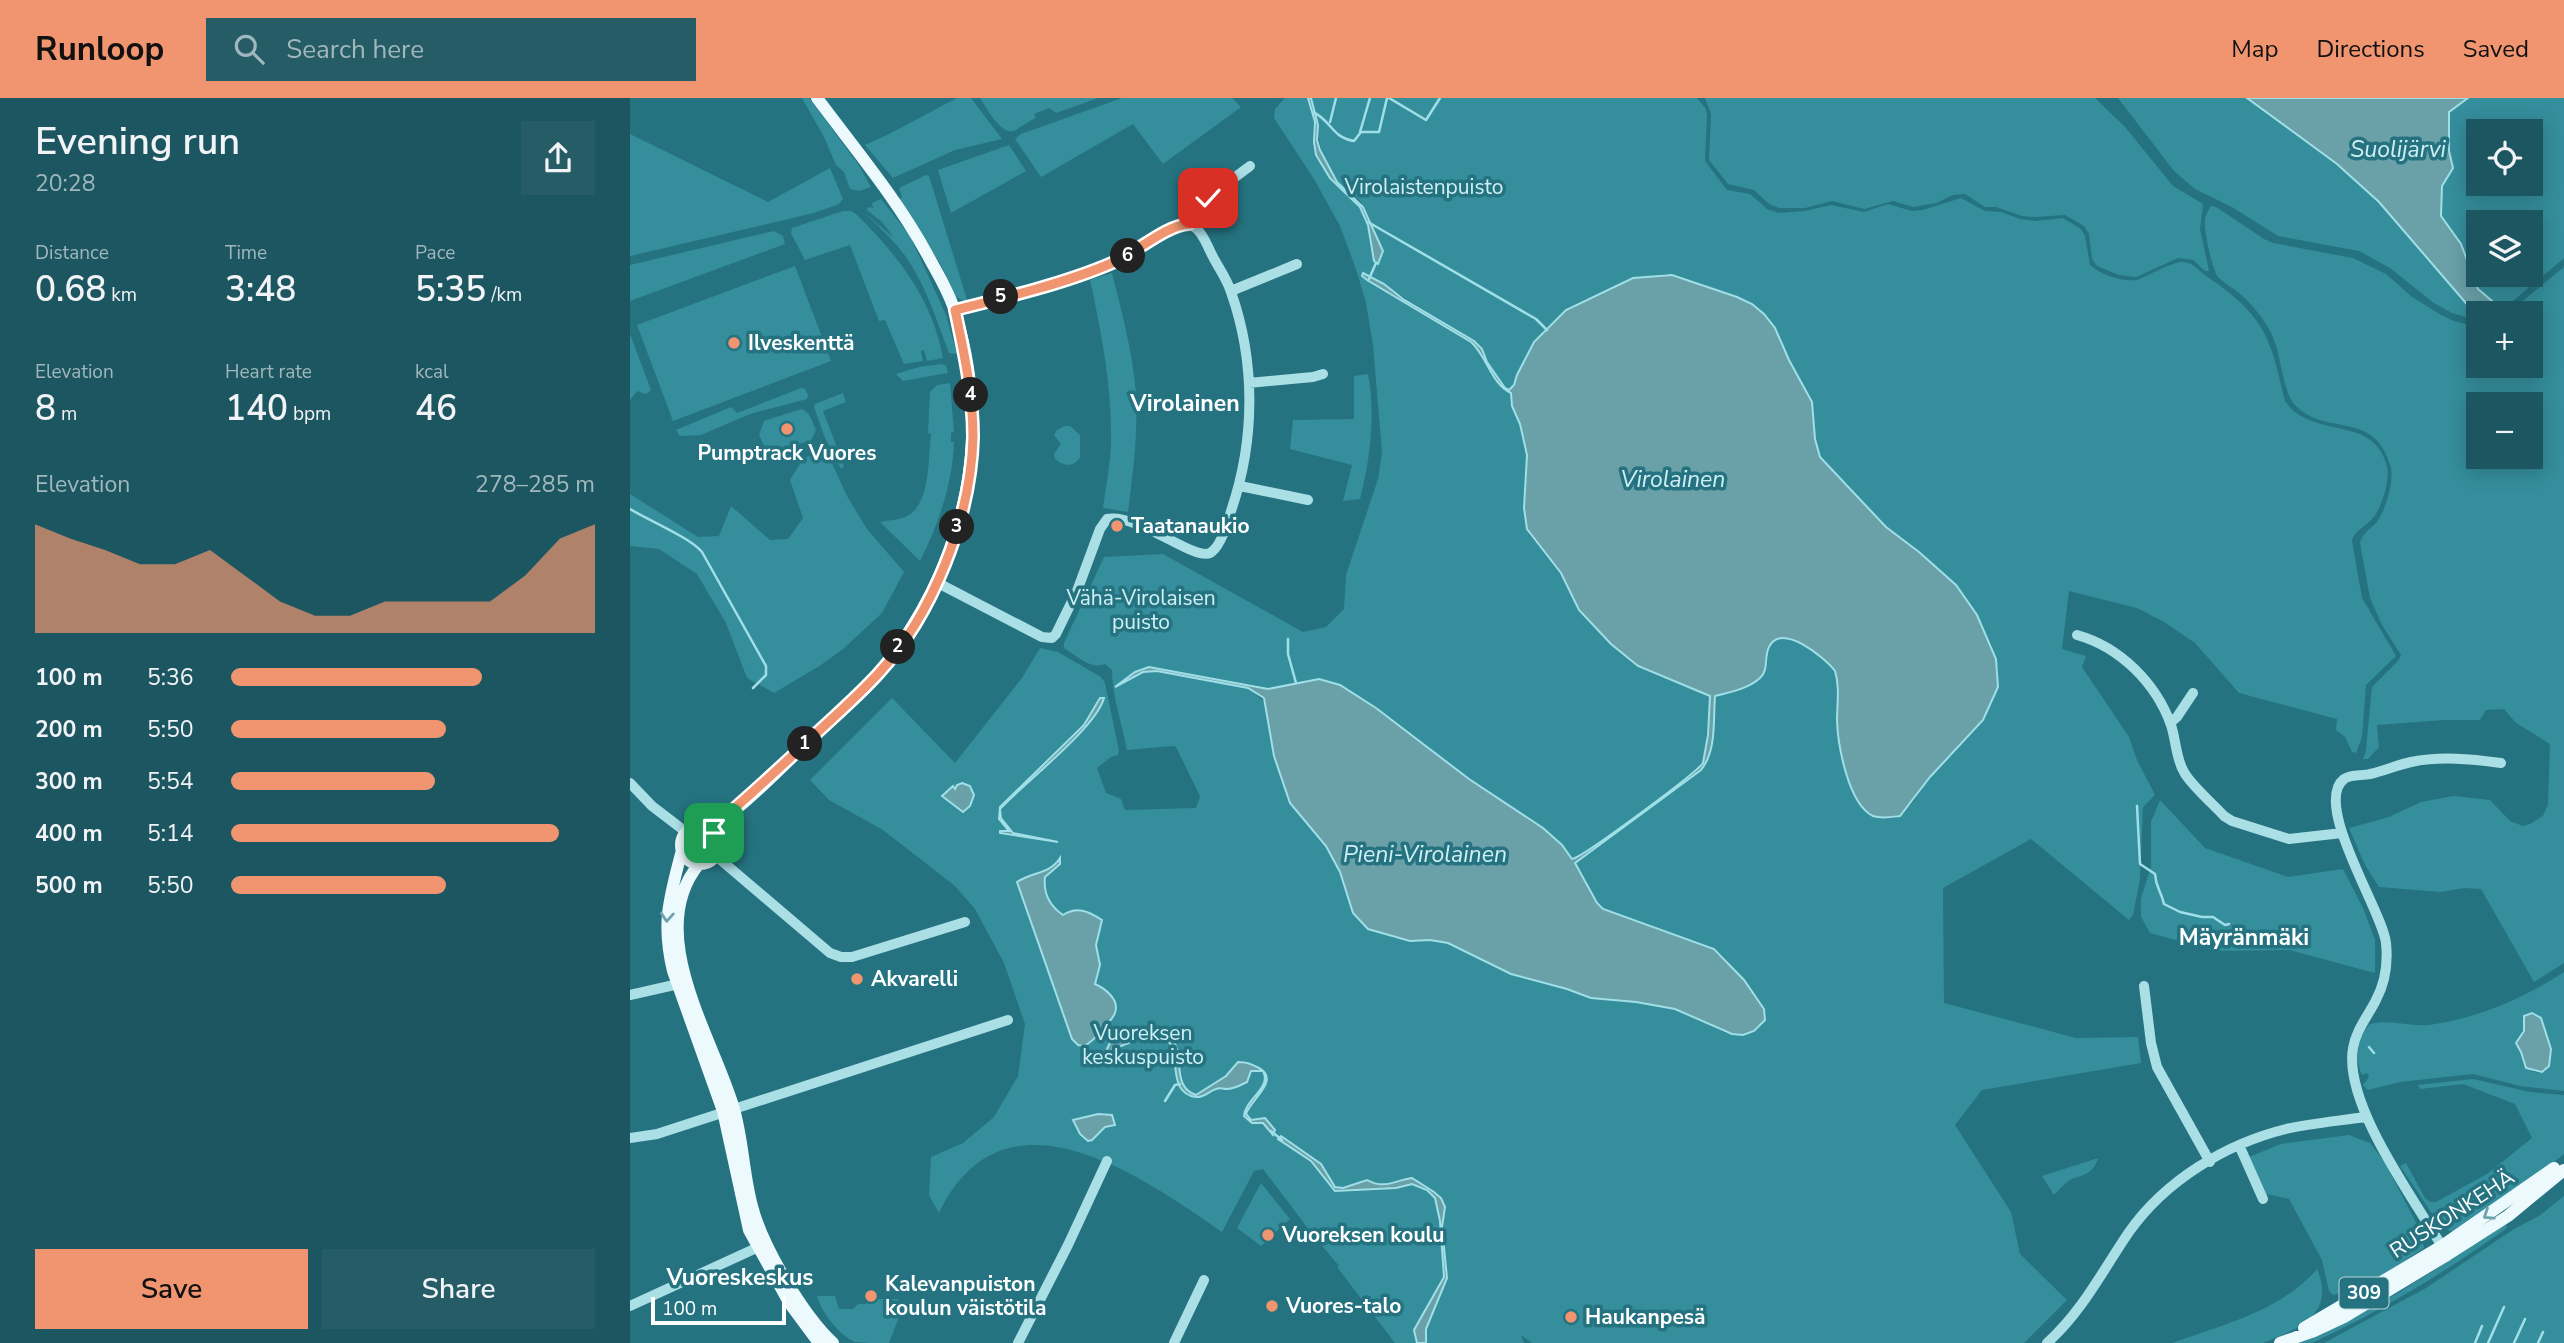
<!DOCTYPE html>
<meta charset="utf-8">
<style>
:root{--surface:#1c5660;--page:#255c66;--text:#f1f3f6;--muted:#a0b7bd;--accent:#f0956f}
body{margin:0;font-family:"Nunito Sans",sans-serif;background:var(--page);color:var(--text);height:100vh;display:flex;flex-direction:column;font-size:26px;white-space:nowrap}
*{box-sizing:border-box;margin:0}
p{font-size:23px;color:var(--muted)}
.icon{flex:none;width:38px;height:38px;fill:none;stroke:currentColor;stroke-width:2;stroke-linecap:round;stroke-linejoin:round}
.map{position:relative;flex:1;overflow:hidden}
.sheet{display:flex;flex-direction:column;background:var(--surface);width:630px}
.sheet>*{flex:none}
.tools{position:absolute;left:1836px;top:21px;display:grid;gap:14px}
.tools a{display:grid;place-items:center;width:77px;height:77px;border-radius:0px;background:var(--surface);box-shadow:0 4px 18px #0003;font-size:35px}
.scale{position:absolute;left:21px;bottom:18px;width:135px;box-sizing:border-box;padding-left:7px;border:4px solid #fff;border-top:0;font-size:19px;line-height:24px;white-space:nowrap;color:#fff;-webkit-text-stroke:5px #257380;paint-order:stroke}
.pin{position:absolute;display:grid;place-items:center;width:60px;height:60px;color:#fff;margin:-30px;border-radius:14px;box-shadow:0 4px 10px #0006}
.km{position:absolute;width:35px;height:35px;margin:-18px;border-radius:50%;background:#222;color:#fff;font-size:19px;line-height:35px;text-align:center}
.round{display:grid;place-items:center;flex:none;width:74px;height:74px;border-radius:0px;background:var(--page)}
.summary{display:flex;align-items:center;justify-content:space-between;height:119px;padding:0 35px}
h1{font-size:38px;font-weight:600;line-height:52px}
.metrics{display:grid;grid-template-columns:repeat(3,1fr);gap:10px;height:119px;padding:7px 35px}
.metrics div{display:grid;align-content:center}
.metrics b{font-size:35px;font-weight:600}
.metrics small{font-size:19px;font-weight:400}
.metrics p{font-size:19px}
.chart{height:196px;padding:14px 35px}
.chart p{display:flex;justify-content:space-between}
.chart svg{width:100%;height:126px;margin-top:7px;fill:var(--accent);opacity:.7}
.action{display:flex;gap:14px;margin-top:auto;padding:14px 35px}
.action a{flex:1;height:80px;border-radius:0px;background:var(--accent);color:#111;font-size:28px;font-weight:600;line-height:80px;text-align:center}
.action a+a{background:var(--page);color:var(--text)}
ul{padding:0 35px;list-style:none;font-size:23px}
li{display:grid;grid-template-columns:112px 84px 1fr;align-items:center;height:52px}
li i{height:18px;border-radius:9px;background:var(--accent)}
header{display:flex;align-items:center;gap:42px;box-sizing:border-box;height:98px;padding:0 35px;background:var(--accent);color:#111}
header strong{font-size:33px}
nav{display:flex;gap:38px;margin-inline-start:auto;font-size:24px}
.search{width:490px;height:63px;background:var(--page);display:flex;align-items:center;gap:18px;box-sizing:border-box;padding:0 24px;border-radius:0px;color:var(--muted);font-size:26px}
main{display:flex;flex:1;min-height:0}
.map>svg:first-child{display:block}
.green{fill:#358e9c;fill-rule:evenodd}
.water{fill:#6aa0a8;stroke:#a0dfe7;stroke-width:2}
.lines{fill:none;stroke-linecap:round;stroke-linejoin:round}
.stream{stroke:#a0dfe7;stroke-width:2.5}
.minor{stroke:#abdfe6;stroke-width:10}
.major{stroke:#edfafd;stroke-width:12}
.oneway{stroke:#6ba2ac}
.route-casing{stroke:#fff;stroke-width:14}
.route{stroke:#f0956f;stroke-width:9}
.poi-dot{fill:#f0956f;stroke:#257380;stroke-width:2.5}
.labels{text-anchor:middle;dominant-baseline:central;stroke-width:7;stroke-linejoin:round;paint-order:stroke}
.shield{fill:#257380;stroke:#bed5d9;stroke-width:2}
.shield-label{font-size:19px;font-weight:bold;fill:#fff}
.park-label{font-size:21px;fill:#cff0f5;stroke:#257380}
.poi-label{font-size:21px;font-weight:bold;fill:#fff;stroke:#257380;text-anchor:start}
.street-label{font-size:21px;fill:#fff;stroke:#257380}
.water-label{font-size:23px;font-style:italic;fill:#d0eff4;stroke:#257380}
.neighbourhood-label{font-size:23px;font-weight:bold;fill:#fff;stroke:#257380}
</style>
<header>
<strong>Runloop</strong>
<div class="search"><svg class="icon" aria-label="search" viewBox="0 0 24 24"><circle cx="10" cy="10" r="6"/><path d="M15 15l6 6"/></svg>Search here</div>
<nav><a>Map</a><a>Directions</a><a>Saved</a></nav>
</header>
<main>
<section class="sheet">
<div class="summary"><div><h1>Evening run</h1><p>20:28</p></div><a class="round"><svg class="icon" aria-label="share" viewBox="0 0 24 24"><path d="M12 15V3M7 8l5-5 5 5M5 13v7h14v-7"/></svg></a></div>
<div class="metrics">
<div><p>Distance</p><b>0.68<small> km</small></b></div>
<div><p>Time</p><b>3:48</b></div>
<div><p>Pace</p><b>5:35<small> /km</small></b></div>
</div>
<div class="metrics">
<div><p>Elevation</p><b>8<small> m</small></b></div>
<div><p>Heart rate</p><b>140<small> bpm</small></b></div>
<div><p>kcal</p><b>46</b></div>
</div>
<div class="chart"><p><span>Elevation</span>278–285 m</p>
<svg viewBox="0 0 160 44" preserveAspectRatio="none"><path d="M0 44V6L10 11L20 15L30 20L40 20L50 15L60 24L70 33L80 38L90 38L100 33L110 33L120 33L130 33L140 24L150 11L160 6V44z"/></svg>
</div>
<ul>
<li><b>100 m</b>5:36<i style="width:69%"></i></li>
<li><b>200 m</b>5:50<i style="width:59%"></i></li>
<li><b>300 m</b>5:54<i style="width:56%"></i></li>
<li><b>400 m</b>5:14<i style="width:90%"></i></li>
<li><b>500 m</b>5:50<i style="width:59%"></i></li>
</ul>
<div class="action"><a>Save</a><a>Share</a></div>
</section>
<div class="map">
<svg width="1934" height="1245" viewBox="0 0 1934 1245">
<rect width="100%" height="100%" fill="#257380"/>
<path class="green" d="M172,0H179L228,66L241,89L230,93L220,91L214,74L206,67L194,39Z
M327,0H341L372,41L325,52L263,80L235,47L261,35Z
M350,0H468L426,15L419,10L404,16L406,20C399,23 392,28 386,32C372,40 356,9 350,0Z
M492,0H602L611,9L533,66L503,26L411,79L385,41L391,36Z
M655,0H678L685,24L684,44L686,57L705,85L730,109L738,127L744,163L753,156C750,145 736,109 728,101C720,94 709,88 703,79C687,53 688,28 681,0H1067L1076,11L1077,18L1075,63L1097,92L1120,96L1137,111L1148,115L1175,113L1201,107L1234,114L1258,106L1282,113L1293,112L1331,100L1355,113L1371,114L1390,121L1405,123L1433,120L1451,131L1455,138L1460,167C1471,177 1492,184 1507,182C1518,178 1540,165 1551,164C1563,163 1570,174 1579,180C1635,219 1640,238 1655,303C1682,343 1745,315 1757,369C1760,383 1752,409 1743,420C1736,429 1724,432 1722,443L1732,500L1766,558L1736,587L1732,639L1726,655L1722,654L1715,639L1706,632L1707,621L1609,595L1565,545L1534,524L1507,510L1439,493L1432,551L1456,558L1452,569L1499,639L1507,662L1525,697L1513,709L1510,781L1503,817L1499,822L1401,741L1313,790L1314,905L1446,940L1508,939L1511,965L1352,992L1325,1027L1381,1114L1390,1156L1437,1202L1394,1245H902L891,1237L894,1245H765L707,1169L709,1168L683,1137L633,1071L624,1073L592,1134C510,1077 373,981 309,1115L299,1097L301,1059L333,1045L364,1019L388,978L395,926L374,865L345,811L325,788L253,732L199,702L180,682L262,600L325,665L392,580L410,550L428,554L471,579L475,585L489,653L488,657L481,659L467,670L476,695L491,701L495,712L566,710L570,699L569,696L546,649L543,648L497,652C492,625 482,599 482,572L475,566C460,572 446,557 434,550V545L474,459L533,456L673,534L696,529L714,511L716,477L748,381L752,354L743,247L736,205L727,174L710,128L684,81L644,20L645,11ZM1036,176L1107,199L1145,230L1159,262L1182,304L1185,341L1190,359L1256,429L1306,469L1347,517L1362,548L1368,571V589L1353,622L1300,679L1284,703L1269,719C1261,719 1254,721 1247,719C1220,710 1211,657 1208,633C1206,613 1211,592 1205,573C1194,559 1165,537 1147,541C1133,551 1142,564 1133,577C1123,591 1099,594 1085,598C1082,622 1087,651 1071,672L945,765L967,805L973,811L1084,851L1092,857L1132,906L1113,937L1096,935L1045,911L1006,904L961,900L937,891L881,876L818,845L800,842L780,843L762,839L715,793L706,765L696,748L659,700L644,658L635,604L618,590L527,573L513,574L487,589L512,571L519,569L638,591L689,581L710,587L746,610L839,681L913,730L936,751L942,761C960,758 1043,689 1064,674L1073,665L1075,658L1080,598L1008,568L981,546L949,512L931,475L899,436L894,410L897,357L890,326L882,308L881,295C861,285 857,258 841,244L753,191L737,177L844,243L852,251L857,264L875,290L879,292L884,287L887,277L904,244L944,207L1003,180Z
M1075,0H1465L1495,29L1543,88L1573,106L1570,131L1579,173H1575L1563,162L1548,160L1506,179L1489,177L1467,168L1462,161L1459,136L1454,128L1435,117L1405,119L1392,118L1366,109H1355L1335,96L1323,97L1306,105L1283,109L1263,103L1234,111L1202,103L1175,110H1149L1139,106L1124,92L1098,86L1079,62L1081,16Z
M1488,0H1617L1707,66L1749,104L1848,217V223L1822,215L1804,205L1760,170L1729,153L1648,138L1602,109L1565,91L1544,73Z
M1838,0H1934V160L1872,212L1848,191L1831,146L1811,118L1812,88L1823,70L1819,53V14ZM1848,33H1900V86H1848ZM1848,124H1900V177H1848Z
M0,36L138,104L200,70L213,101L209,106L184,115L0,158Z
M379,47L396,73L321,115L308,72Z
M296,77L299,78L338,205L326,199L311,167L269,102L272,99L269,90Z
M251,101L280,138L316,217L327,256L319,255C307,224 298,193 280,165C268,146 251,131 236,116L264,140L252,124L237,112L238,109L243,110L242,105Z
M1581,108L1586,109L1634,141L1643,145L1723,160L1756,176L1782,199L1811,217L1824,223L1848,229V268H1900V215H1878L1934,169V865L1904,884L1851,791L1834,790L1811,794L1749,789L1735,767L1719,730L1759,719L1791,704L1823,698L1860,702L1880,723L1893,728L1900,726L1913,718L1918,706L1920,646L1886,625L1874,611L1856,612L1850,622H1815L1747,627L1749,649L1738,661H1733L1736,652L1742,589L1768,563L1771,557L1752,527L1740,500L1730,445C1732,436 1739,432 1746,425C1755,414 1764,384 1761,370C1745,310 1697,340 1665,307C1653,295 1651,255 1642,237C1635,222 1622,206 1609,195C1603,190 1594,185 1588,179C1583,173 1575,137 1575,128C1574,120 1577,114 1581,108ZM1848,306H1900V359H1848Z
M213,113H221L226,116C267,156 303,202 313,260L297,263L294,252L291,253L293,263L274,266L255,222L249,223L220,147L175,162L161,135L162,130Z
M144,133L153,138L155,146L0,203V167Z
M165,168L201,263L43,323L7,227Z
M482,175C492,215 503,255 506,296C508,336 503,375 498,414L473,410C476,389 480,367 481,345C482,289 472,237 460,182Z
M0,236L21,292L16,296L7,293L0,302Z
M312,266L316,268L318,275L273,283L266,276L289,269Z
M738,276C746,316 740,362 730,401L713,403L722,367L660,351L663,322L724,321V278Z
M320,285L324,334L321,335V344H324C323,384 308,428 290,463L250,424C260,422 269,422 277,418C301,406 298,359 301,336L298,335L300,294L307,287Z
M171,290L175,291L178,297L177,301L120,316L71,337L50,338L46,332L101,309L107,315Z
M213,295L216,304L193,313L214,368L211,371L195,340L184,309L185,306Z
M171,311C181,314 182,324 186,332L181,343L145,352L134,348L129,337L134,323Z
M435,328H440L450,337V359C444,370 433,368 425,361L424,356L431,346L424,337L427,332Z
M195,350L217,398L237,431L274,474L252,515L213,551L191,567L144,595L117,580L96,525L67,476L29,451L0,448V396L68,439L89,438L101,408L140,442L158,441L173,420L160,382L173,361Z
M1530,702L1575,750L1658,779L1713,771L1733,810L1745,842V875L1659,852L1586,853L1520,835L1511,819V800L1521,769V724Z
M1934,874V993L1890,988L1843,976L1770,984L1738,992L1733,987L1739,979L1737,975L1732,977C1724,961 1728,938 1740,926C1759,921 1780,929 1799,927C1849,920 1892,901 1934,874ZM1902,915L1911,920L1921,951L1919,968L1910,975C1887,971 1896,961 1886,945Z
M1843,981L1900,994L1934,997V1056L1901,1082L1825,1133H1820L1809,1126L1770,1068L1776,1065L1795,1100L1800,1104H1806L1857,1076L1902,1040L1885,1006L1833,986L1790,991L1788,987Z
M1719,1037L1740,1045L1754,1063L1793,1138L1794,1150L1738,1187L1703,1197L1699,1193L1692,1162L1659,1101L1636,1096L1619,1059L1651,1046Z
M1465,1061H1468C1460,1081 1448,1076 1437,1084C1432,1088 1428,1093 1424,1097L1412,1078Z
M631,1085L660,1121L631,1148L607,1130Z
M1934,1098V1245H1694L1796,1190L1884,1131L1909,1118Z
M1873,1126H1876L1877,1130C1816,1174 1751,1213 1682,1245H1669C1741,1215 1809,1171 1873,1126Z
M1687,1171C1706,1216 1669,1231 1633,1245H1542C1592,1227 1651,1213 1687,1171Z
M187,1198H205L209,1211H223L228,1206H236L241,1201H267L274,1206L259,1245C249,1245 234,1245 225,1244C209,1237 192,1215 187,1198Z"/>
<path class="water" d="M678,0H681L688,27L687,42L690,52L707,84L733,109L753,153L748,166L744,163L738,127L730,109L700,80L686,57L684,44L685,24Z
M1617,0H1838L1819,14V53L1823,70L1812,88L1811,118L1831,146L1848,191L1876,215L1848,217L1841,211L1749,104L1707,66Z
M733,175L754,186L773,201L844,243L852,251L857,264L875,290L879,292L884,287L887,277L904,244L936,212L1003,180L1042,177L1107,199L1122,206L1134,216L1145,230L1159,262L1182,304L1185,341L1190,359L1256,429L1289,454L1326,487L1347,517L1366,561L1368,589L1353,622L1300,679L1270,718C1262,719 1251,721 1243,718C1218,706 1208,647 1207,623C1207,606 1210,589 1205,573C1195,560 1151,523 1139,549C1134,559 1139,572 1130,580C1118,591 1100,594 1085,598C1083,622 1087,652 1071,672L945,765L967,805L973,811L1084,851L1114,882L1134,911L1135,922L1124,933L1113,937L1102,936L1045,911L1006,904L961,900L937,891L881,876L818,845L800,842L780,843L738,831L723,815L710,774L696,748L660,705L644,658L634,600L618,590L527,573L513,574L485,589L505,574L519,569L638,591L689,581L710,587L746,610L839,681L913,730L932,747L942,761C953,759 1064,677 1073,665L1078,637L1080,598L1008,568L981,546L949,512L931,475L897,431L894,410L897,357L890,326L882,308L881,295C861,286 857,258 841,244L737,182L732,178Z
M470,600H474C466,630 394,685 370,711L371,720L383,735L428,744L370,735V733H379L369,721L370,709L454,627Z
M332,685L340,688L344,697L340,708L333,714L312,698L323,688L325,691L327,687Z
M430,760V766L415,779C413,796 420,808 433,817C447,808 458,813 472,822L466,847L470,867L465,886C474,890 490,901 485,915C483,921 475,928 471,933C466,939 461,945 454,948L448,947L442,941L387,784C402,774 420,776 430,760Z
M1902,915L1911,920L1921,951L1919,968L1912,974L1896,970L1891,954L1886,945L1894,933V918Z
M486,932L501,940L525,934L542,940C555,958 541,989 566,997L596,978L608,964C617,964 621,966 629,970C651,982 620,1002 616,1016L621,1022L635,1020L645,1032L643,1037L633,1025H622L614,1018C615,1001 642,990 633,973H621L617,984C611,987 604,991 597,991C592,991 591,989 586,991C579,993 574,1000 566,999C520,993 581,904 480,953L477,951Z
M468,1016L482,1017L485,1027L475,1029L462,1042L458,1043L450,1036L443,1022Z
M651,1038L691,1066L705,1089L713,1090L737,1082C755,1092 765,1082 782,1080L804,1094L811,1100L815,1109L812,1129L817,1180L796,1231V1245H787L784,1232L814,1179L810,1123L805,1100L797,1092L782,1086L766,1090L705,1093L681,1063L648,1041Z"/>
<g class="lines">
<path class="stream" d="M759,0L796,22L810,0
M683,14C702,23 701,39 724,43L731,34H749L757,0
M700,24L706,0
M730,34L740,0
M738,124L906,221L917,232
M739,181L746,165
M0,411C18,422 61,440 72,454L136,568V577L123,590
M658,541V556L666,585
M1507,708L1510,766L1525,776C1526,791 1531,792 1534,806L1550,814L1572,819H1583L1595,827L1599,826
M1739,949L1744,955
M535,1003L545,987L550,986
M641,1033L652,1042
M1845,1245L1852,1228
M1858,1245L1874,1209
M1884,1245L1895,1221
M1908,1245L1913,1234"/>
<path class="minor" d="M559,126L564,110L620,68
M601,193L667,166
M619,285L683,279L693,276
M610,388L678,402
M308,485L412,539L422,540L426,536L447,493L470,431L477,421C508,415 564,463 580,455C591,449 598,424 601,413C625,343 626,265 601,194C597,181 588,169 582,157C576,145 570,127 556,126C540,125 508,153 492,161C443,184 377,199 325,212
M1447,537C1490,549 1526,585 1541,627C1546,642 1546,661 1554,674C1560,686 1584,707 1594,718L1602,723L1659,741L1712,735
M1540,625L1547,619L1563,595
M0,685L22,708L56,734
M86,758L200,855L211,859H222L335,824
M1514,888L1521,945L1527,969L1580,1064
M0,897L53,885
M0,1040L27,1036L378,922
M1609,1047L1633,1101
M1816,1155C1787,1105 1713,1007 1723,950C1726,932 1738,918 1746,902C1755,885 1758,864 1756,845C1753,814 1682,706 1714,681C1721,676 1732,678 1740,676C1754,673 1767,667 1781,664C1811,658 1841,661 1871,665
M0,1208L135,1146
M388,1245L438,1147L477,1063
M544,1245L574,1182
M1417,1245C1452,1214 1473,1172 1499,1134C1535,1083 1595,1046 1656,1031C1682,1025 1709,1023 1735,1019"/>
<path class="major" d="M51 747a19 19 0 1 1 38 0a19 19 0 1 1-38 0Z
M80,731C88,724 97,719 105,712C135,688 162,658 190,632C210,613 234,595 251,573C334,467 365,344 325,214C319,193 307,175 297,156C267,101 225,51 187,0
M52,752C40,799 31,824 43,873L93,1013L119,1132L160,1206L189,1245
M69,766C13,834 82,938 103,1008C113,1040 113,1075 122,1108C132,1148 173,1217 203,1245
M1674,1230L1812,1148L1924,1070
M1650,1245L1684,1233L1714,1219L1817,1157L1878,1118L1934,1072"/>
</g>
<defs><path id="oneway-chevron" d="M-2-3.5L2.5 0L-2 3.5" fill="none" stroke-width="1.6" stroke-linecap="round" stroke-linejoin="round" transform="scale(1.75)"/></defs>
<g class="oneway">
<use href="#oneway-chevron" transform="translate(37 819) rotate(94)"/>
<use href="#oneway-chevron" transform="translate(1858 1117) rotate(146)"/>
</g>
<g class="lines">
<g class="route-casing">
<path id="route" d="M84,735L80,731C113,704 143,676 175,646C199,623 225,601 248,576C303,516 341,420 343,339C343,296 334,254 325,212C374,200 436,185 482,165C506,155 536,127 559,126L564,110L578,100"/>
</g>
<use href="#route" class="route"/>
</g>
<g class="poi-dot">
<circle cx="104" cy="245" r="7"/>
<circle cx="157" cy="331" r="7"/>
<circle cx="487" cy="428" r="7"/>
<circle cx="227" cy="881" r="7"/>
<circle cx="638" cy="1137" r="7"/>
<circle cx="241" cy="1198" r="7"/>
<circle cx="642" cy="1208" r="7"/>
<circle cx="941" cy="1219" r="7"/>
</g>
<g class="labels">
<rect class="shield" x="1709.5" y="1179.5" width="49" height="31" rx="5"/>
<g class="shield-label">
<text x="1734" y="1195">309</text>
</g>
<g class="park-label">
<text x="794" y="89">Virolaistenpuisto</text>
<text x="511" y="500">Vähä-Virolaisen<tspan x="511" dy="24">puisto</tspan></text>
<text x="513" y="935">Vuoreksen<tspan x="513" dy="24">keskuspuisto</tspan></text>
</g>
<g class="poi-label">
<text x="118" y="245">Ilveskenttä</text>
<text x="157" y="355" text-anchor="middle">Pumptrack Vuores</text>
<text x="501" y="428">Taatanaukio</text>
<text x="241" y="881">Akvarelli</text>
<text x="652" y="1137">Vuoreksen koulu</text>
<text x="255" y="1186">Kalevanpuiston<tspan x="255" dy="24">koulun väistötila</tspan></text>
<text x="656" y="1208">Vuores-talo</text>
<text x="955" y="1219">Haukanpesä</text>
</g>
<g class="street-label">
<text transform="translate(1822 1116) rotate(-33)">RUSKONKEHÄ</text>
</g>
<g class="water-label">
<text x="1768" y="51">Suolijärvi</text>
<text x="1043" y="381">Virolainen</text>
<text x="795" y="756">Pieni-Virolainen</text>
</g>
<g class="neighbourhood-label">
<text x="555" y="305">Virolainen</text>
<text x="1614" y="839">Mäyränmäki</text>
<text x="110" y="1179">Vuoreskeskus</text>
</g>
</g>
</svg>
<div class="tools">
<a><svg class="icon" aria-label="locate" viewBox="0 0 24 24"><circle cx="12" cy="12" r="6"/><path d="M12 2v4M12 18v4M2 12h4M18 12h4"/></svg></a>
<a><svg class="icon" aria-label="layers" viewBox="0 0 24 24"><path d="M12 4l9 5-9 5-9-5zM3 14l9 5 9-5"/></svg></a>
<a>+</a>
<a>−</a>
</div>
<div class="scale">100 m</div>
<div class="pin" style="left:84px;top:735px;background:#1e9e55"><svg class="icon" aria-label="arrive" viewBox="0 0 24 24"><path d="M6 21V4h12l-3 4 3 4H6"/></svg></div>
<div class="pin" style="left:578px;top:100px;background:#d93025"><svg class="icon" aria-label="check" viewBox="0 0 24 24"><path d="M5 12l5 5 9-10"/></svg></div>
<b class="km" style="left:175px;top:646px">1</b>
<b class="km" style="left:268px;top:549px">2</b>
<b class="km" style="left:327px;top:429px">3</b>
<b class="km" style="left:341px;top:297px">4</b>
<b class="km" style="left:371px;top:199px">5</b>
<b class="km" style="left:498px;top:158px">6</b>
</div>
</main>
